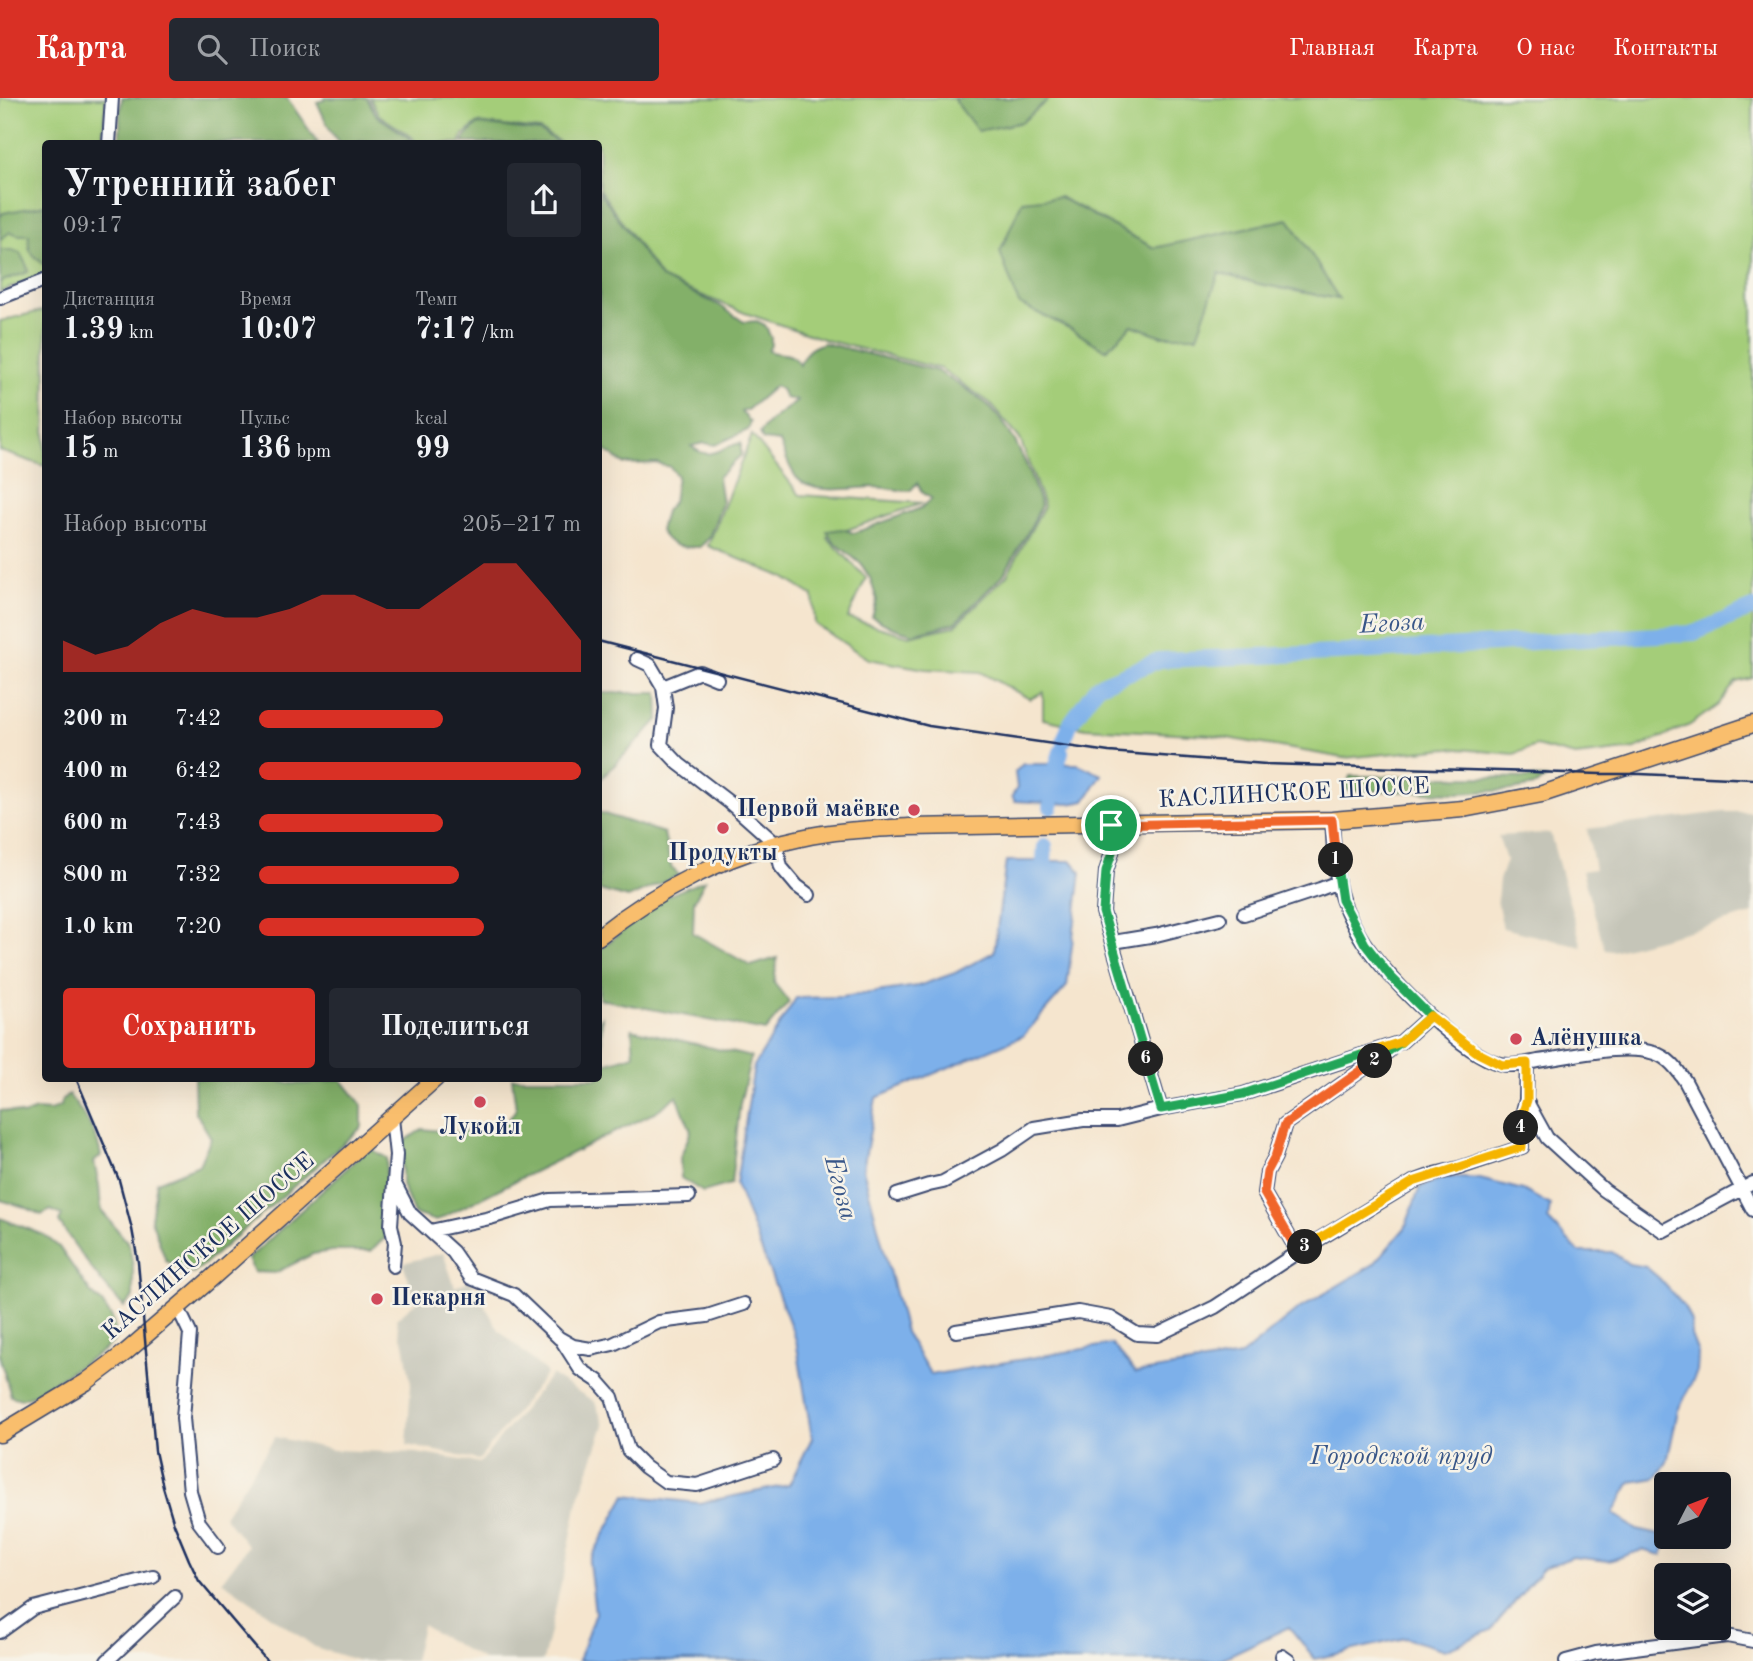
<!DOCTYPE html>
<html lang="ru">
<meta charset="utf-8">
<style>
:root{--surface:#171b24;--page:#242831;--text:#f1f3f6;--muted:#9ea1a6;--accent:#d93025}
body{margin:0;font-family:"Old Standard TT",serif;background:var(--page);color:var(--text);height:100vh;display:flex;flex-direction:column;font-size:26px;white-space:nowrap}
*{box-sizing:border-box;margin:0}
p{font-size:23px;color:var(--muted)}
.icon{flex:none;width:38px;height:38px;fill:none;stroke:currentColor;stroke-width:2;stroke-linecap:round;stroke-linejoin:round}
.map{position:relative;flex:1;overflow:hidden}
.details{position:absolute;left:42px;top:42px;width:560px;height:942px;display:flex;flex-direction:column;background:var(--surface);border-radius:7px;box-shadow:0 7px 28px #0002}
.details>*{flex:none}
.needle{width:46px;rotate:48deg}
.controls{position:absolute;left:1654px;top:1374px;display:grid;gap:14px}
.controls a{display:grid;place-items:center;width:77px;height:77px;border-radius:7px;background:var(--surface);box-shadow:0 7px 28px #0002;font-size:35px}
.pin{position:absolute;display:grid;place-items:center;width:60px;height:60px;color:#fff;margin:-30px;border:4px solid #fff;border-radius:50%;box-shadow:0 2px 7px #0007}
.km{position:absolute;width:35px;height:35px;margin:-18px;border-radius:50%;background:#222;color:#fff;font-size:19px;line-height:35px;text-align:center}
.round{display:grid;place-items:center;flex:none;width:74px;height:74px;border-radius:7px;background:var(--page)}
.headline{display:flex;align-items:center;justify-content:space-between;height:119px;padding:0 21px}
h1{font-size:38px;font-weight:800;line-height:52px}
.stats{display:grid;grid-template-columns:repeat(3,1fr);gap:10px;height:119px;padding:7px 21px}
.stats div{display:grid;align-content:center}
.stats b{font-size:30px;font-weight:800}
.stats small{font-size:19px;font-weight:400}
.stats p{font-size:19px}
.chart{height:196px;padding:14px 21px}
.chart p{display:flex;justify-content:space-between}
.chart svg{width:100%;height:126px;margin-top:7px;fill:var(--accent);opacity:.7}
.action{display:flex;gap:14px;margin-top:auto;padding:14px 21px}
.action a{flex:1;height:80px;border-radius:7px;background:var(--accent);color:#fff;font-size:28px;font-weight:800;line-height:80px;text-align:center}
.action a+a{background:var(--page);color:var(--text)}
ul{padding:0 21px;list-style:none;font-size:23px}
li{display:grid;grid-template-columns:112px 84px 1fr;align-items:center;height:52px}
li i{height:18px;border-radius:9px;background:var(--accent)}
header{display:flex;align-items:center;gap:42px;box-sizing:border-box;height:98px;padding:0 35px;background:var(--accent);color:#fff}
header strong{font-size:33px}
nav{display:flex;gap:38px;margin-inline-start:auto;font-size:24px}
.search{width:490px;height:63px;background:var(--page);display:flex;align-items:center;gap:18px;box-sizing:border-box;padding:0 24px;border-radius:7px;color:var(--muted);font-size:26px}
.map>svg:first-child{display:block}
.industrial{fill:#c5c5b8}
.green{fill:#a4cd79;stroke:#607e6c;stroke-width:2;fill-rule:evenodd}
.forest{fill:#83b069;stroke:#4f7064;stroke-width:2}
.water{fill:#7db0ea;stroke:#4c70a4;stroke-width:2}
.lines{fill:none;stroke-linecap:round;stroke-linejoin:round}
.river{stroke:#7db0ea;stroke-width:16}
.minor-casing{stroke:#3c4a6f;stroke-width:16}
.major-casing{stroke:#3c4a6f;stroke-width:19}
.minor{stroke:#fff;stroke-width:12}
.major{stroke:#f9be6d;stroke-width:16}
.rail{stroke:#1b2f5e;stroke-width:2.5}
.split-1-casing{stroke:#fff;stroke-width:14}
.split-2-casing{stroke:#fff;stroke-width:14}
.split-3-casing{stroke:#fff;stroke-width:14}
.split-4-casing{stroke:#fff;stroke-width:14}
.split-5-casing{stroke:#fff;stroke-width:14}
.split-6-casing{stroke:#fff;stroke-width:14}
.split-7-casing{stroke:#fff;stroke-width:14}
.split-1{stroke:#f0652b;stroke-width:9}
.split-2{stroke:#22a559;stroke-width:9}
.split-3{stroke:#f0652b;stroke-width:9}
.split-4{stroke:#f5b400;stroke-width:9}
.split-5{stroke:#f5b400;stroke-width:9}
.split-6{stroke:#22a559;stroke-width:9}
.split-7{stroke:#22a559;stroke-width:9}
.poi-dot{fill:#d1495b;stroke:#f7f3e8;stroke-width:2.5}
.labels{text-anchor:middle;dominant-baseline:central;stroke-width:5;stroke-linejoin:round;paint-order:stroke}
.street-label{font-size:24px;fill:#1b2f5e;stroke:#f7f3e8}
.poi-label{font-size:24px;font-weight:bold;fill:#1b2f5e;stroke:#f7f3e8}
.water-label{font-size:26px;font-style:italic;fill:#385688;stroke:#f7f3e8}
</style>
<header>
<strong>Карта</strong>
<div class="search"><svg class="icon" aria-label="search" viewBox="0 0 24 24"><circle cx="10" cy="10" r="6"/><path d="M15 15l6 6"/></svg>Поиск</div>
<nav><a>Главная</a><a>Карта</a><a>О нас</a><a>Контакты</a></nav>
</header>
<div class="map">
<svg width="1753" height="1563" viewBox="0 0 1753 1563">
<rect width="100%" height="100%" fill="#f7f3e8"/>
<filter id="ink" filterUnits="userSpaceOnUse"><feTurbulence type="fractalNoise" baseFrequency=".0143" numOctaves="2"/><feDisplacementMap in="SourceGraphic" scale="14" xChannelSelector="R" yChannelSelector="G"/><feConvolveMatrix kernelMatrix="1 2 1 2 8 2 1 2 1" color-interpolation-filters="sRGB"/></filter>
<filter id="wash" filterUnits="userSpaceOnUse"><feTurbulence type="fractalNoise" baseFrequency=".00686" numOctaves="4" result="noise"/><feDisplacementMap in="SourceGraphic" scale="28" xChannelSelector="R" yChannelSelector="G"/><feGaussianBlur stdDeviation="1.57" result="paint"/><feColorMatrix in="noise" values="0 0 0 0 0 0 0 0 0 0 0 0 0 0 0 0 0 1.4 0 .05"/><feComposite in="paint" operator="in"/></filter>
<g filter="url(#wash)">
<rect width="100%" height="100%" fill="#f5e5ce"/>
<path class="industrial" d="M1724,714H1753V816L1613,853L1605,852L1582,773L1595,771L1587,731Z
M1550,735L1568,800L1582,849L1503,830L1497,803L1499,782L1506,762L1498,738Z
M443,1155L455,1189L470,1182L499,1232L547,1275L479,1362L407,1347L411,1286L404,1245L400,1237L396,1221L416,1204L403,1165Z
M551,1277L595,1304L604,1327L578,1403L564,1473L543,1563H485L422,1527L414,1563H359L315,1549L222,1483L248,1448L224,1418L275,1339L333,1352L416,1355L480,1365Z"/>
<path class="green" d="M0,0H106L102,45L46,46L45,176L0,194Z
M370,0H953L978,33L1022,24L1050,0H1752L1753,2V580L1736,584L1718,607L1690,627L1635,651L1575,658L1536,648L1514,656L1448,650L1344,660L1210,637L1086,630L1043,621V594L1030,601L980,574L925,571L868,561L815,526L813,498L783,479L708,448L752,337L800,397L923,405L827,439L866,480L848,520L909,538L955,528L1007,477L1044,408L1020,341L990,305L941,271L826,242L745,215L662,181L599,91L598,46L562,45L540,32L478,25L463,37L460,45H416L412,39L379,17ZM1059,99L1154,150L1289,121L1338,201L1259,186L1219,175L1162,238L1132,227L1106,252L1069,230Z
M41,213L46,214L45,368L0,353V223Z"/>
<path class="forest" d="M122,0H287L318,45H120V15Z
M325,0H367L377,18L410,40L412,45H371C362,41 359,45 350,46C347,46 341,46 339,44C332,40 321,12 317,4L325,2Z
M953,0H1050L1022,24L978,33Z
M478,26L540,33L559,45H463L465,39Z
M599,93L661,180L719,207L744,224L757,223L765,227L771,240V247L768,253C783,259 789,251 800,267C804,254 811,249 824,245L937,273L968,292L988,307L1002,323L1015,343L1026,366L1041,407L1033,425L1004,476L955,525L913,536L891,529L872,519L877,502L870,480L861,466L833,443L827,433L842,431L854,435L921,410L932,401L922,394L917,385L910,393C897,392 884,389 871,389C850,390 812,398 796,379C788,368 785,356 780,344L763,342L760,335C771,320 783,313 798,303L785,300L781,291L775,288L747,312L741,314L751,324L748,332L715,347L705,345L691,348C711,365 721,348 741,345V357L718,379L722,405L709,440L700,449C680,449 672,451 660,433L665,413L673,404L677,378L670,369L657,365L624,366L602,350L599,345Z
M1059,99L1154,150L1289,121L1339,201L1259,186L1219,175L1197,238H1162L1132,227L1106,252L1069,230L1019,206L1000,154L1022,103Z
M45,107L46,167H44C32,155 27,156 29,137H19L10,134L0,142V119L3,115Z
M0,152H12L20,155L27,168L28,174L0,184Z
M599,595H658L659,621L599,683Z
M1350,678L1546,680L1535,688L1512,692L1459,695L1345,692Z
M598,714L664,735L671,769L679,777L628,800L599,792Z
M705,782L694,803L693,835L751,868L777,860L774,885L789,904L765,933L599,901L598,853L664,799Z
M602,919L601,967L634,957L632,931L751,959L740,1006L731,1086L703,1094L681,1080L680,1060L691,1033L677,998L654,1015L517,1082L436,1123L414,1116L402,1087V1045L422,1031L460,1035L479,1029L500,1034L516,1011L512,980H598L599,923Z
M194,980H270C293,990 317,985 341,981L362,1007V1029L193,1176L166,1163L151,1121L157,1084L199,1067L211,1040L195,1013Z
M69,997C83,1015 97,1034 101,1058L94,1064L99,1087L101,1112L129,1146L133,1169V1199L124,1209C100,1184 78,1153 59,1124L62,1117L51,1112L41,1117L25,1109L0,1102V1012L14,1014L23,1017L36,1012L50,1013L60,1008L62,1001Z
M369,1050L387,1060L384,1108L386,1139L371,1153H332L313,1156L275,1175L254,1174L248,1161Z
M0,1120L44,1137L59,1149L91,1195L102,1205L112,1220L115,1232L114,1243L104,1252L33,1297L21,1301L11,1298L0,1260Z"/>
<path class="water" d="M1023,666H1078L1102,677L1085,703L1069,706L1015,703L1012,698L1017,690L1015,674Z
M1006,763H1072L1081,774L1067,888L1023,938L876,1000L863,1071L905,1234L931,1277L1112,1246L1136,1275L1241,1258L1297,1212L1374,1166L1405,1130L1420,1089L1446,1079L1480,1081L1523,1092L1550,1107L1548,1122L1579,1154H1612L1629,1166L1646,1169L1659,1180L1684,1208L1691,1224V1237L1698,1255L1697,1274L1678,1312L1667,1364L1656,1380L1631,1384L1613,1415L1637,1432L1669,1439L1662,1457L1642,1452L1609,1463L1573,1459L1543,1470L1491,1532L1445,1552L1405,1540L1315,1561L1289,1529L1217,1563H578L595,1515L589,1464L626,1397L699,1405L789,1387L812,1340L796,1242L736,1086L754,968L796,900L842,899L918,888L955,875L994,854Z"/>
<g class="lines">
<path class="river" d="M1064,642L1070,626L1097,588L1159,562L1335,555L1694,535L1753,510
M1051,709L1057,667L1061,654
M1039,783L1044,763L1045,748"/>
</g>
</g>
<g filter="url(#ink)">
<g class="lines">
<g class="minor-casing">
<path id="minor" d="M109,46L112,0
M0,200L46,182
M637,561L650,567L663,589
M717,581L700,574L663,589L666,610L661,647L679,666L730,705L776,746L781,769L797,788L809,797
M1332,722C1334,748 1334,777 1342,801C1347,815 1358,837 1367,849C1391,882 1462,957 1501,966C1512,969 1527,965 1538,963C1571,959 1623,945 1654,955C1668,959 1677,971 1685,983L1753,1112
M1111,727L1112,755L1106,773L1103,814L1161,1011
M1244,816L1320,791L1338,784
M1113,844L1156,837L1220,821
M1526,1002L1527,965
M392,1020L396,1057L391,1127L395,1145L393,1168
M394,1084L410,1115L453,1154L471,1180L514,1197L559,1240L573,1248L591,1251L613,1246L659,1224L707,1218L744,1206
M897,1097L929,1087L943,1084L1002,1052L1034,1030L1083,1022H1117L1161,1011L1243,996L1401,944L1430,918
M430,1133L490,1120L550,1102L689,1098
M1298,1154L1264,1095L1267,1074L1275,1059L1285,1026L1389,953
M178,1210L190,1235L183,1320L190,1393L199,1424L218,1449
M956,1233L1078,1214L1111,1220L1137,1236L1157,1237L1215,1209L1298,1154L1413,1084L1435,1076L1459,1070L1522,1049L1521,1020L1526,1002L1547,1040L1604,1092L1663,1133L1753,1085
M562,1243L580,1271L598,1283L612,1299L628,1352L645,1369L666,1384L697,1387L773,1362
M0,1534L33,1510L153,1479
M1282,1558L1289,1563
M107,1563L175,1499
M1566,1563L1596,1555L1727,1538L1753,1543"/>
</g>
<g class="major-casing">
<path id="major" d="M598,839C657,792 727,755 801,740C836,732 873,731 909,729L1332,722L1463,711L1542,696L1753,626
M0,1336L86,1284L126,1254L205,1186L436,980"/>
</g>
<use href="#minor" class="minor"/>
<use href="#major" class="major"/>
<path class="rail" d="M598,543L929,628L1109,654L1266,666L1601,676H1640L1753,681
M76,980L119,1082L132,1131L138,1164L155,1353L163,1389L174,1426L189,1462L199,1483L267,1563"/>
</g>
</g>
<g class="lines" filter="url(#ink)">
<g class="split-1-casing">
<path id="split-1" d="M1111,727L1332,722L1336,762"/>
</g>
<g class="split-2-casing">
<path id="split-2" d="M1336,762L1342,802L1365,846L1390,878L1430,918L1401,944L1375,963"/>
</g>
<g class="split-3-casing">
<path id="split-3" d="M1305,1149L1298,1154L1264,1095L1267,1074L1275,1059L1285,1026L1375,963"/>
</g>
<g class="split-4-casing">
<path id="split-4" d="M1305,1149L1413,1084L1522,1049L1521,1030"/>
</g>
<g class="split-5-casing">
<path id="split-5" d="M1361,957L1401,944L1430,918L1478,955L1502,967L1527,965V1002L1521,1020V1030"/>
</g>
<g class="split-6-casing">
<path id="split-6" d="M1146,961L1161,1011L1243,996L1361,957"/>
</g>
<g class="split-7-casing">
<path id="split-7" d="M1111,727L1112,755L1106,773L1103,814L1146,961"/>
</g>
<use href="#split-1" class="split-1"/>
<use href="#split-2" class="split-2"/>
<use href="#split-3" class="split-3"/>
<use href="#split-4" class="split-4"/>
<use href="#split-5" class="split-5"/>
<use href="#split-6" class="split-6"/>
<use href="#split-7" class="split-7"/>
</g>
<g class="poi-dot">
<circle cx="914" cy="712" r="7"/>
<circle cx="723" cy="730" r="7"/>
<circle cx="1516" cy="941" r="7"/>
<circle cx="480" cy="1004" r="7"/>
<circle cx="377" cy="1201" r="7"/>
</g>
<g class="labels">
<g class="street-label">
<text transform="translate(1294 696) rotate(-3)">КАСЛИНСКОЕ ШОССЕ</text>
<text transform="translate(209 1149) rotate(-41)">КАСЛИНСКОЕ ШОССЕ</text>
</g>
<g class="poi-label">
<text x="900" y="712" text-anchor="end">Первой маёвке</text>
<text x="723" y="756">Продукты</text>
<text x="1530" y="941" text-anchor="start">Алёнушка</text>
<text x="480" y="1030">Лукойл</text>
<text x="391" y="1201" text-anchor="start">Пекарня</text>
</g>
<g class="water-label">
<text transform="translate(1392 526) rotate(-3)">Егоза</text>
<text transform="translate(840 1090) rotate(75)">Егоза</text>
<text x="1401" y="1359">Городской пруд</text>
</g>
</g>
</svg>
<div class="controls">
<a><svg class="needle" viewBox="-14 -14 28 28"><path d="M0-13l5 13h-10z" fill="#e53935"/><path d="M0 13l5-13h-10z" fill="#9ea1a6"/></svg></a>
<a><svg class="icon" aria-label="layers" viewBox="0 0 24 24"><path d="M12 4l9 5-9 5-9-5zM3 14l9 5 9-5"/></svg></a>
</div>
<div class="pin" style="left:1111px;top:727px;background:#1e9e55"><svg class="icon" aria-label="arrive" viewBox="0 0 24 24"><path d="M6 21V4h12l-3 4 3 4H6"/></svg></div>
<b class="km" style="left:1336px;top:762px">1</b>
<b class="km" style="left:1375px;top:963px">2</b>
<b class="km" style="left:1305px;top:1149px">3</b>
<b class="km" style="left:1521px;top:1030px">4</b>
<b class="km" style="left:1146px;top:961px">6</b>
<section class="details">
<div class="headline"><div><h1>Утренний забег</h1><p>09:17</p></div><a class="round"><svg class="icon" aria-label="share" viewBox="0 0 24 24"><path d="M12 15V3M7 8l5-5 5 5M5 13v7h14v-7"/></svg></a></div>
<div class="stats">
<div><p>Дистанция</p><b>1.39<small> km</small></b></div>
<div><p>Время</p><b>10:07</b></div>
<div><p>Темп</p><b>7:17<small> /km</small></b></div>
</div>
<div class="stats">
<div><p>Набор высоты</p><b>15<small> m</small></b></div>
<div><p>Пульс</p><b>136<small> bpm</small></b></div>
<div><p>kcal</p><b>99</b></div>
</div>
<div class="chart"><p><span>Набор высоты</span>205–217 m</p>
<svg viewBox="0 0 160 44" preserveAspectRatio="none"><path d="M0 44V33L10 38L20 35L30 27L40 22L50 25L60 25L70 22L80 17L90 17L100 22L110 22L120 14L130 6L140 6L150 19L160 33V44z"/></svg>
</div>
<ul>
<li><b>200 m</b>7:42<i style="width:57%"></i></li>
<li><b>400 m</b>6:42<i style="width:100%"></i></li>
<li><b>600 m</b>7:43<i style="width:57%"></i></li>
<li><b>800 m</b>7:32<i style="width:62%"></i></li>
<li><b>1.0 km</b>7:20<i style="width:70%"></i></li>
</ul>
<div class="action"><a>Сохранить</a><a>Поделиться</a></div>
</section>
</div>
